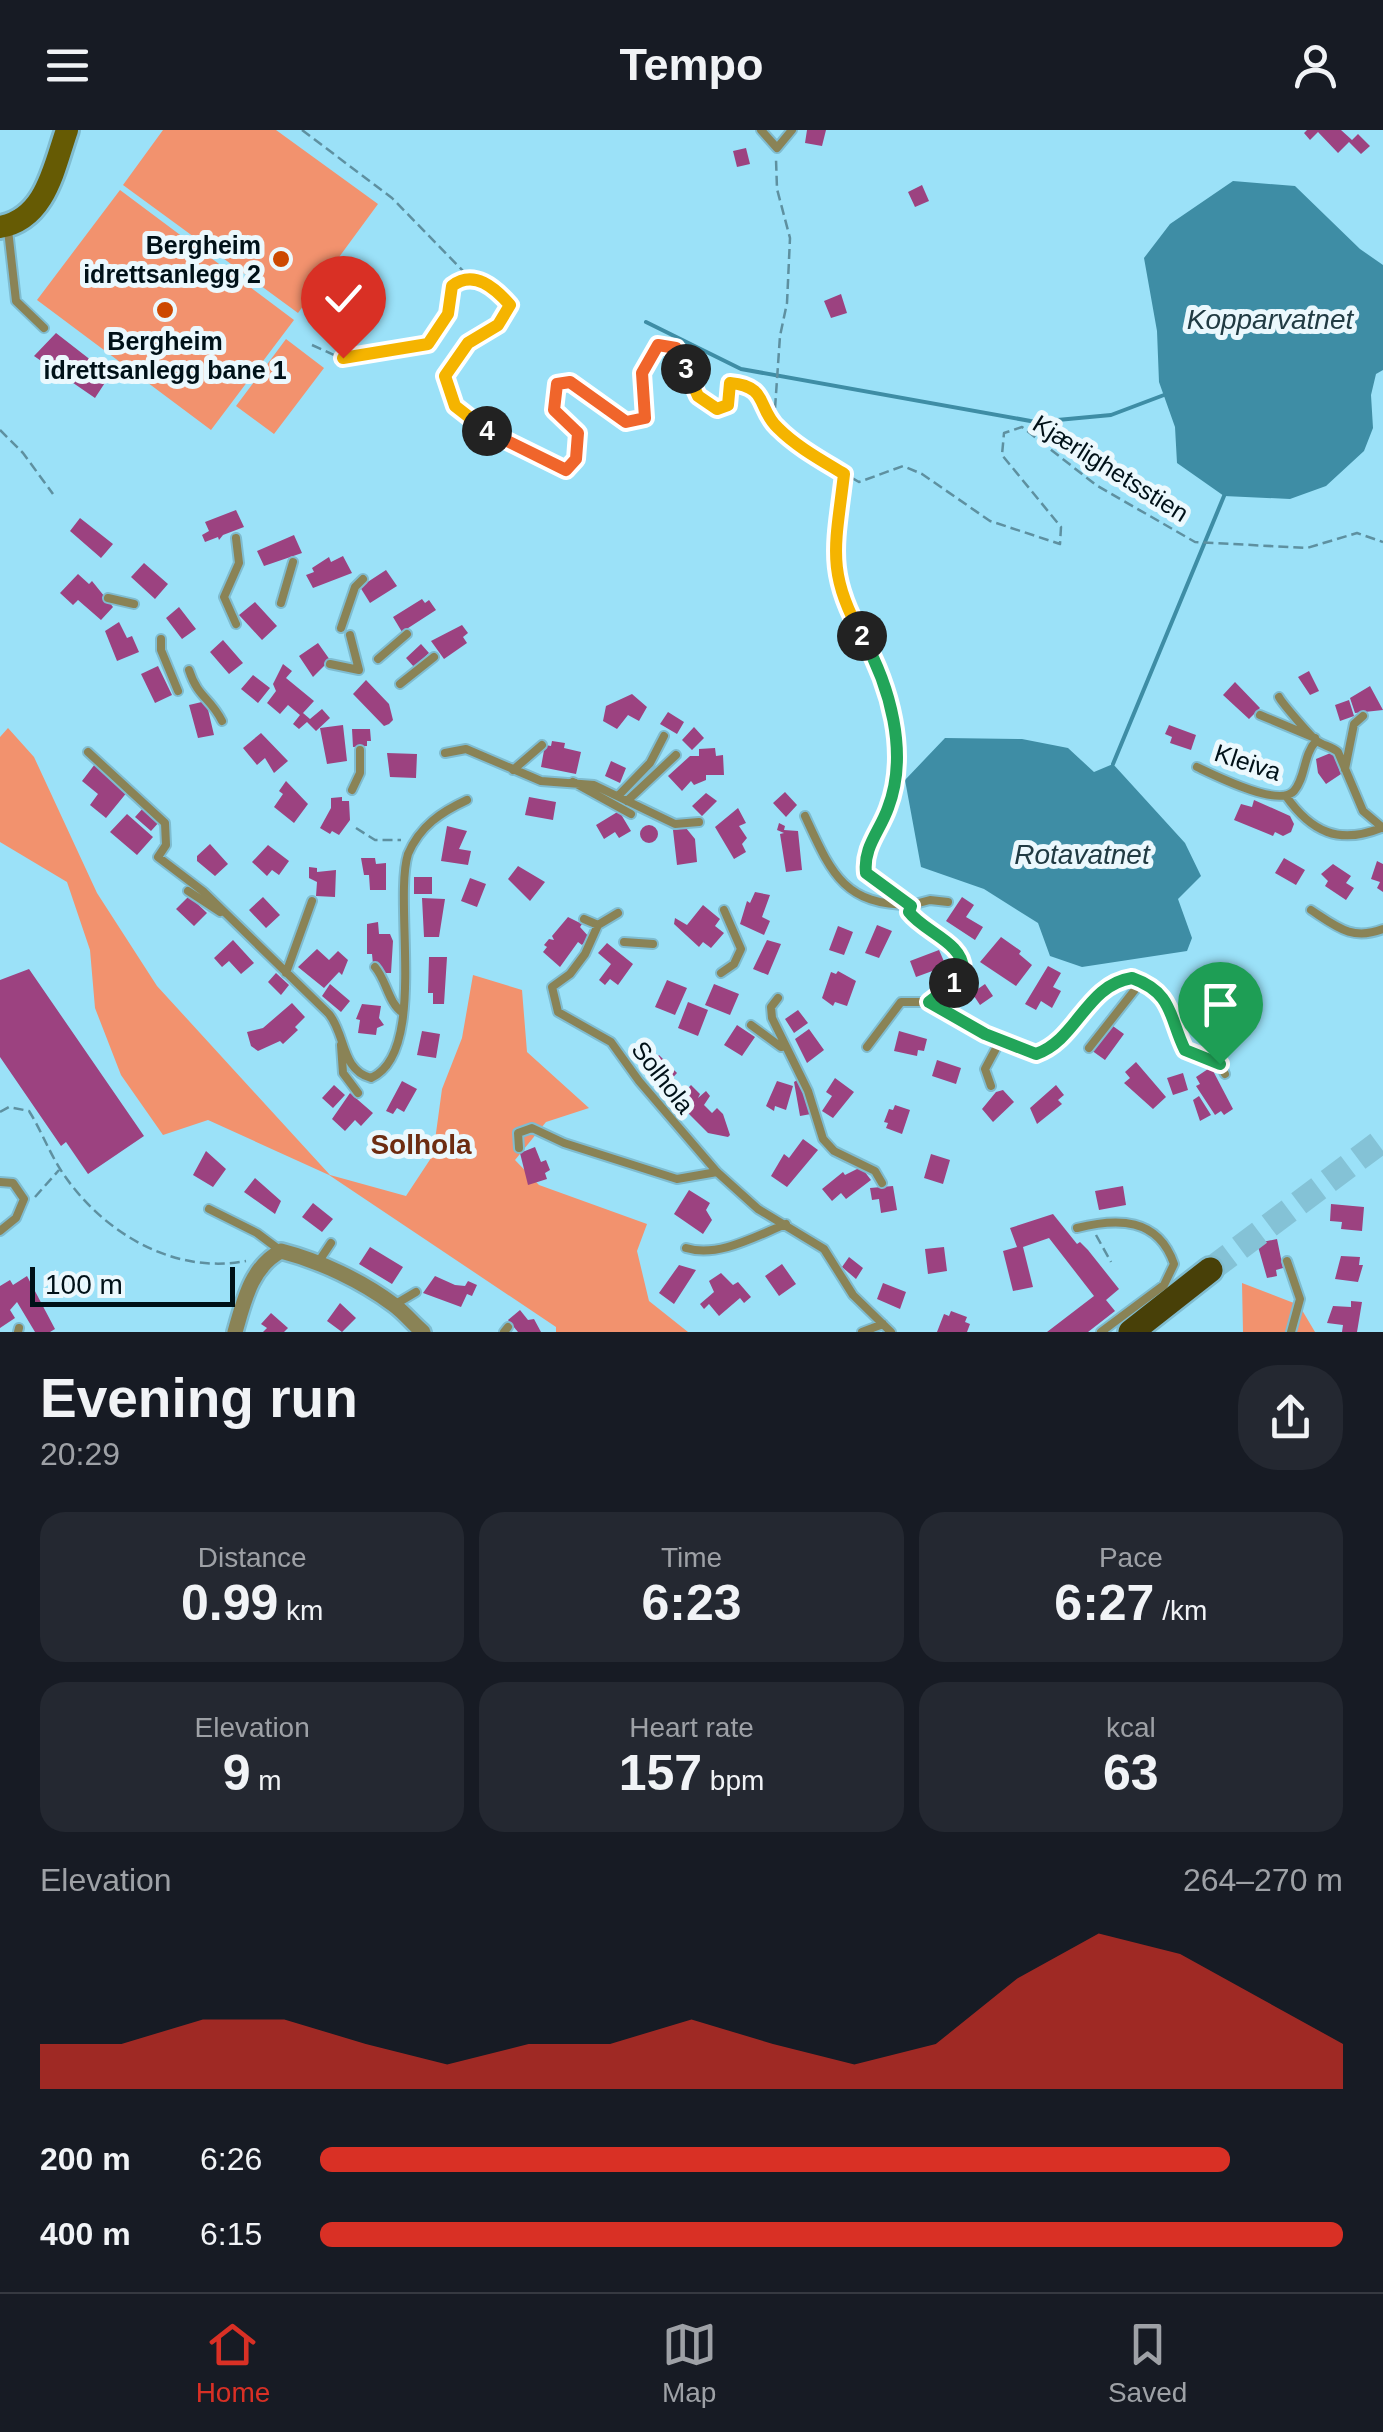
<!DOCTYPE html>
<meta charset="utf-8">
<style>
:root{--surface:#171b24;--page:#242831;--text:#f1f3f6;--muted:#9ea1a6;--line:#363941;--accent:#d93025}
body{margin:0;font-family:Helvetica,sans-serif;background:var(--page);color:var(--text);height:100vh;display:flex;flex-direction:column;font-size:38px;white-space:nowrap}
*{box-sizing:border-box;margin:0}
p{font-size:32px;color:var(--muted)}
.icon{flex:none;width:55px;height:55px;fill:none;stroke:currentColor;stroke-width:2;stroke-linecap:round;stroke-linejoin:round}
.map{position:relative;height:1202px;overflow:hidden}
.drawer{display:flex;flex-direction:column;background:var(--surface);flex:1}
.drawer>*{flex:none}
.scale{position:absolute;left:30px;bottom:25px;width:205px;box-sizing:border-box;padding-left:10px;border:5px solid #001118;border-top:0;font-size:28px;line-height:35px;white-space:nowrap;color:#001118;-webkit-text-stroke:8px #ebf8fd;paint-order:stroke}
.pin{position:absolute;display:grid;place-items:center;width:85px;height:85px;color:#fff;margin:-102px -42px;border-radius:50% 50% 50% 0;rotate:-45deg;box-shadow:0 0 10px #0007}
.pin .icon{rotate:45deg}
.km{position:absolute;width:50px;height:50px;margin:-25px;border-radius:50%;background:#222;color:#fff;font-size:28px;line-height:50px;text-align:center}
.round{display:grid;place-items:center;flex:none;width:105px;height:105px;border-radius:40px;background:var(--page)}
.headline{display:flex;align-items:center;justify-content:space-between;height:170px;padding:0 40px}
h1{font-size:55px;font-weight:600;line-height:75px}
.stats{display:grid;grid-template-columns:repeat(3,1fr);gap:15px;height:170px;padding:10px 40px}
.stats div{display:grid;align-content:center;border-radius:25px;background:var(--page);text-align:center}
.stats b{font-size:50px;font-weight:600}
.stats small{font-size:28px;font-weight:400}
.stats p{font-size:28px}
.chart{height:280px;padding:20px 40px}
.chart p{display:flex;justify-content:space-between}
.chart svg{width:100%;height:180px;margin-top:10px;fill:var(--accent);opacity:.7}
ul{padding:0 40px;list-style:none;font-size:32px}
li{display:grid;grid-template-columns:160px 120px 1fr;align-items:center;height:75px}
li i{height:25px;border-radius:12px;background:var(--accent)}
header{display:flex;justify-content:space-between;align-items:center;height:130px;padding:0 40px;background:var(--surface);font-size:45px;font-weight:600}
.tab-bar{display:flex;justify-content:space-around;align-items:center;height:140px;border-top:2px solid var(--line);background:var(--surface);font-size:28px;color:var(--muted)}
.tab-bar a{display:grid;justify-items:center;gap:5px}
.tab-bar .active{color:var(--accent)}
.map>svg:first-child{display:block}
.green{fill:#f2926e}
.water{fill:#3e8da5}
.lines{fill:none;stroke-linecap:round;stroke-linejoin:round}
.stream{stroke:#3e8da5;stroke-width:4}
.building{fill:#9c4280}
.primary-tunnel{stroke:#84c2d6;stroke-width:25;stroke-dasharray:25 12;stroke-linecap:butt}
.lane-casing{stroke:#7fbcd0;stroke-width:12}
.street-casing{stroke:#7fbcd0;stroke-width:20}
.secondary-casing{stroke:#7fbcd0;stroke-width:28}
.primary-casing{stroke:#7fbcd0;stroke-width:30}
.path{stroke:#5e90a0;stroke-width:2.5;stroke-dasharray:10 5;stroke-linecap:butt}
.lane{stroke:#8a8356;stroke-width:8}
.street{stroke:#8a8356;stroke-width:15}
.secondary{stroke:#665b04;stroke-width:22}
.primary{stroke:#484008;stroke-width:25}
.split-1-casing{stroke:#fff;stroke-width:20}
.split-2-casing{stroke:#fff;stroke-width:20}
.split-3-casing{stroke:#fff;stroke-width:20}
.split-4-casing{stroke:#fff;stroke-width:20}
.split-5-casing{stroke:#fff;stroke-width:20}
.split-1{stroke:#22a559;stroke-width:12}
.split-2{stroke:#22a559;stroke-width:12}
.split-3{stroke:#f5b400;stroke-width:12}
.split-4{stroke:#f0652b;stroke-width:12}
.split-5{stroke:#f5b400;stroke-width:12}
.poi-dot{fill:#cd4800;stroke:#ebf8fd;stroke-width:4}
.labels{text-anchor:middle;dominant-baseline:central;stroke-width:10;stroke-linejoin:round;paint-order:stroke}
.poi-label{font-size:25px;font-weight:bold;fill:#001118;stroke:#ebf8fd;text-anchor:end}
.street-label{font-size:25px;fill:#001118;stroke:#ebf8fd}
.water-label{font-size:28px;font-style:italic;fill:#213b43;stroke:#ebf8fd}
.neighbourhood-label{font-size:28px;font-weight:bold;fill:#6d2c11;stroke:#ebf8fd}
</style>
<header><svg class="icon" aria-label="menu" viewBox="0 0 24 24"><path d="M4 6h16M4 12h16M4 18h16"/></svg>Tempo<svg class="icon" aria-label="person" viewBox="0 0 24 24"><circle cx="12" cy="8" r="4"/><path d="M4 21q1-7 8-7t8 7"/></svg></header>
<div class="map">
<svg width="1383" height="1202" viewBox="0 0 1383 1202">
<rect width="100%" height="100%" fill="#9be1f8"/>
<path class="green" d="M163,0H276L378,74L298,183L123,55Z
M120,60L294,190L211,300L37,170Z
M286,209L324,238L274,304L236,276Z
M8,598L34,627L97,763L157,856L330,1045L406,1066L433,1025L442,959L462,908L473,845L522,860L527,922L589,978L546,992L515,1030L539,1055L647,1094L637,1121L649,1171L688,1202H556V1197L329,1045L208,990L163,1005L121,945L95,878L90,820L67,752L0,712V607Z
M1242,1153L1299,1175L1315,1202H1243Z"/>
<path class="water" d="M1233,51L1295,56L1360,119L1383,135V240L1376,244L1371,265L1373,298L1364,321L1326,356L1290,369L1224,366L1177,333L1175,297L1159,252L1157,201L1144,128L1170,94Z
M945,608L1022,609L1068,618L1094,642L1113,634L1185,713L1201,746L1178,769L1192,808L1187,821L1082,837L1050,826L1038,793L984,759L921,737L905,650Z"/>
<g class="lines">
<path class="stream" d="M646,192L741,239L1036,292L1111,285L1164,265
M1113,634L1224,366"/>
</g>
<path class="building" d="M807,0H826L822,16L805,13Z
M1307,0H1341L1352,10L1358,4L1370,16L1361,24L1349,12L1338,23L1318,2L1310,10L1304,3Z
M746,18L750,34L737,37L733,21Z
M922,55L929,71L915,77L908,62Z
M841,164L847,183L831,188L824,171Z
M56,203L110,245L95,268L34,226Z
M236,380L244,397L223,405L219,410L218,407L205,412L202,405L209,401L205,392Z
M80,388L113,414L101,428L70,401Z
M294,405L302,423L264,436L257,421Z
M343,426L352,443L313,458L306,445L314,442L312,438L329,427L331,432Z
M144,433L168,454L155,469L131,447Z
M386,440L397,456L370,473L360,457Z
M78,444L89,454L92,451L113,477L101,490L78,470L73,475L60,463Z
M422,469L425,473L429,470L436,480L402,502L393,487Z
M255,472L277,496L262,510L239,485Z
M179,477L196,499L182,509L166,488Z
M119,492L127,508L132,506L139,522L117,531L105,501Z
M462,495L468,503L463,507L467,513L444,529L431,511Z
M223,510L243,533L229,544L210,522Z
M318,513L330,530L313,547L299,526Z
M421,514L429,523L414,537L406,528Z
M283,534L292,541L286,548L314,571L303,583L310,589L322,579L330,588L316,601L307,592L299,599L293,594L300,585L288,575L280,584L267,573L276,561L273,554Z
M158,536L172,565L155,573L141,544Z
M1309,541L1319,561L1310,565L1298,547Z
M253,545L270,558L258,573L241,559Z
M366,550L389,574L393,590L389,594L384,596L353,564Z
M1235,552L1260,578L1249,589L1223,565Z
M1370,556L1383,580L1355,583L1350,568Z
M632,564L647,577L639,591L628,585L617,599L603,591L606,576Z
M1349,570L1354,586L1340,591L1335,575Z
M206,571L214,605L198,608L189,575Z
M668,582L684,592L677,604L660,594Z
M343,595L347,631L327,634L320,598Z
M1169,595L1196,605L1191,620L1170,613L1172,607L1165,604Z
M694,597L704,608L692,620L682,610Z
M352,599H370L371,611H367V616L353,617Z
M261,603L288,631L274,643L265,628L257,635L243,618Z
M552,611L565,613L564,618L581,622L576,644L541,637L545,615L551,616Z
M715,618L716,626L723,625L724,645H706V650L694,655L691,651L682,661L668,646L690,626H699V619Z
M1333,622L1341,644L1326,654L1318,643L1316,629Z
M387,623L417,624L416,648L390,647Z
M611,631L626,638L620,653L605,646Z
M95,634L128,661L106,688L90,675L98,664L82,651Z
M286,651L308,674L294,693L274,677L283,664L279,661Z
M785,662L797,675L786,687L773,673Z
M706,663L717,671L702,686L692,676Z
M342,667V671H349L350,690L339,705L332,701L330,704L320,698L331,678V668Z
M529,667L556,672L553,690L525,685Z
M1254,670L1290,686L1294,694L1291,702L1283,706L1275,702L1273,706L1234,690L1241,674L1252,677Z
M144,677L160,691L151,701L135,687Z
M738,678L746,693L739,696L747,708L742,714L746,722L734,729L715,697Z
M619,681L631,701L619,708L615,702L604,709L596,695Z
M127,684L153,707L137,725L110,702Z
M779,693L785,696L784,700L798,701L802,740L786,742L780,704L784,703L777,700Z
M640 704a9 9 0 1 1 18 0a9 9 0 1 1-18 0Z
M447,696L467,701L459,719L471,721L468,735L441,731Z
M686,698L695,709L697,732L677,735L673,700Z
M210,714L228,734L215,746L197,731V726Z
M268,715L289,731L279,745L272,740L267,746L252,732Z
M361,728H375L376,734L386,733V760H370L369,745H364Z
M1284,728L1305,740L1296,755L1275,743Z
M1377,731L1383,734V762L1377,758L1380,752L1371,749Z
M1333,734L1351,746L1346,753L1354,758L1346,770L1325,756L1328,751L1321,744Z
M518,736L545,752L530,771L508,749Z
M309,737L317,738V742L336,740L335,767L316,766L317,752L309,748Z
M414,747H432V764H414Z
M470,748L486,754L477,777L461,771Z
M755,762L770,765L762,787L770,791L764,805L740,794L747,771L750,773Z
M189,766L207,783L194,796L176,779Z
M263,767L280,785L266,798L249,780Z
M962,767L974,775L966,787L983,797L975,810L946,791Z
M422,768L445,769L439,807H424Z
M703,775L720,789L715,796L724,803L711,818L703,812L699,817L674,794L675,788L687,795Z
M568,787L582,794L580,797L589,807L582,815L578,812L560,837L543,822L547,817L544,815L549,809L554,810L552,806Z
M378,792L379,804H390L393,811L391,843H384L373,834L372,824H367V794Z
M877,795L892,801L879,828L865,823Z
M838,796L853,802L844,825L829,820Z
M1001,807L1021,821L1019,824L1032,835L1016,856L980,832Z
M233,810L254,833L241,844L229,831L222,837L214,828Z
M767,810L781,814L768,845L753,839Z
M607,813L633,834L618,855L610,849L605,855L599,850L611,834L598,823Z
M317,819L329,830L338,821L348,830L342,845L339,842L324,858L298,837Z
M939,820L946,836L916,847L910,831Z
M429,827H447L444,874H433V863H428Z
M1048,836L1061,843L1053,857L1061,861L1052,878L1041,871L1036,880L1025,874Z
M29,839L144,1006L88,1044L66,1012L61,1016L0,927V850Z
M838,841L856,851L847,876L835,872L833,876L822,868L831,842L836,844Z
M276,843L289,855L281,865L268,852Z
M667,850L687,858L675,885L655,877Z
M330,854L350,871L341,882L322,866Z
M714,854L739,864L730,885L705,875Z
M985,854L993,866L980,875L972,863Z
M688,872L708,880L698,906L678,898Z
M292,873L305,887L295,897L298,900L283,914L280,911L258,921L251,916L247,902L263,898Z
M362,874L381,876L379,888L384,895L377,898L376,905L358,903L360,890L356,889Z
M798,880L808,893L794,903L785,889Z
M1110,894L1124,904L1105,930L1091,920Z
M737,895L755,907L742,926L724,915Z
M809,899L824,920L807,933L795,909Z
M422,901L440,904L436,928L417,925Z
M899,901L927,909L924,921L918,920L917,926L894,921Z
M659,925L677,943L665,956L646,940Z
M937,930L961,938L956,954L932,946Z
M1136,932L1166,967L1153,979L1124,953L1130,948L1125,942Z
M1211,937L1233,979L1224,985L1221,981L1215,985L1196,956L1200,954L1196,947Z
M1183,943L1188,960L1173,965L1167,948Z
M835,948L854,962L833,988L822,981L832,966L826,962Z
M799,949L811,984L800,986L794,952Z
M402,951L417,959L404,982L397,978L393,984L386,981Z
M777,951L793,956L786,980L775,976L774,981L766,976Z
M334,955L345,965L333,978L322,968Z
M691,955L700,964L698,968L706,961L710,966L704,975L712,983L717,978L723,984L730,1005L728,1007L708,1003L685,980L677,969Z
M1056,955L1064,965L1058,970L1062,974L1037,994L1030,978Z
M1003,960L1014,972L993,992L982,979L996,962Z
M350,963L373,983L361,996L355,990L345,1001L332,989Z
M1199,966L1211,985L1200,991L1193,970Z
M895,975L910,980L902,1004L886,998L888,993L884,992L889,979L893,980Z
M803,1009L818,1020L787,1057L771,1046L784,1024L789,1028Z
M535,1017L541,1032L546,1030L550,1040L545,1043L547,1049L528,1055L520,1023Z
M206,1021L226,1039L213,1057L193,1045Z
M931,1024L950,1030L943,1054L924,1048Z
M861,1037L871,1050L846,1069L841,1063L832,1071L822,1059L843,1042L845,1045Z
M255,1048L281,1071L275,1084L244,1062Z
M893,1056L897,1080L881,1083L879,1069L872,1070L870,1058Z
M1123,1056L1126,1075L1099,1080L1095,1061Z
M689,1060L710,1073L706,1080L712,1090L703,1104L674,1084Z
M313,1073L333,1089L322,1102L302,1087Z
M1331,1074L1364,1077L1362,1101L1341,1099L1342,1092L1330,1091Z
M1053,1084L1077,1114L1080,1112L1088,1120L1119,1159L1106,1170L1115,1181L1088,1202H1047L1094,1166L1049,1108L1023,1117L1033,1157L1013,1161L1003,1121L1017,1117L1010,1098Z
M1277,1109L1283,1138L1276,1140L1277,1146L1267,1148L1257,1113Z
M370,1117L403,1137L392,1154L359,1134Z
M944,1117L947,1141L928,1144L925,1119Z
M1341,1126L1360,1127L1359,1135H1363L1358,1152L1335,1149Z
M849,1127L863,1138L856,1149L842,1137Z
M782,1134L796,1154L779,1166L765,1146Z
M679,1135L696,1140L674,1174L659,1163Z
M721,1143L733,1155L738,1152L751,1167L744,1173L740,1168L719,1186L709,1174L704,1179L700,1174L714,1162L709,1151Z
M27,1146L55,1199L50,1202H35L17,1172L10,1180L15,1188L0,1198V1156L10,1150L13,1155Z
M435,1146L455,1155L465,1156L468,1151L477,1155L472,1166L467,1164L461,1177L423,1163Z
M883,1153L906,1162L900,1179L877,1169Z
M1351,1171L1362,1172L1357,1202H1342L1343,1195L1327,1193L1333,1176L1351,1177Z
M340,1173L356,1188L342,1202L327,1191Z
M520,1180L528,1190L534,1189L541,1202H518L508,1190Z
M951,1181L967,1187L965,1192L970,1194L967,1202H937L944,1184L949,1186Z
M271,1183L288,1198L284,1202H263L267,1198L261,1194Z"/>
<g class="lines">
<path class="primary-tunnel" d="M1210,1140L1383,1010"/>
<g class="lane-casing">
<path id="lane" d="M761,0L777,18L792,0
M8,100L16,171L44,198
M236,408L239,433L224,467L236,494
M108,468L134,474
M281,473L293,432
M341,498L355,457L363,449
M161,509V520L178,561
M378,529L407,504
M330,534L359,540L350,505
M189,540C198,568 210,567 222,591
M400,554L434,527
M1279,567C1282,573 1312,608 1317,611C1322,615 1332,617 1338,622L1363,681L1383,698
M1260,585L1315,608
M88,622L165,693L166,715L158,727L204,762L329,884C346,905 341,940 371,948C428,923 393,773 408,724C420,696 441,682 467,670
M445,623L466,619L541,651L594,655L675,694L699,692
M1197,637C1214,645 1279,678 1294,661C1306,647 1303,625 1316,611
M1345,639L1354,594L1363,586
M513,640L542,615
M573,652L631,684
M352,660L360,643V620
M618,666L650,633L664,606
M1286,666C1311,702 1339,715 1381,698
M627,671L676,625
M805,686C831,742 843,775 911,775
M188,761L220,782
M1311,780C1337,797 1352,811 1383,799
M584,789L598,795L618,783
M598,795L585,824L570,844L552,857L558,882L611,912L639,951L717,1042L758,1079L824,1119L853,1165L891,1202
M624,812L653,814
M375,837C387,851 388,873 403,883
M286,843L312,771
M721,843L734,834L741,819L724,780
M778,868L771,877L772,888L808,961L823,1009L834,1021L875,1041L882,1053
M929,872L985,904L1036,924C1077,910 1086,855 1131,849C1174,862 1168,888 1185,920L1220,934L1225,944
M751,895L781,917L785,916
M341,915L343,943L358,963
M867,917L901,872H932L952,855L963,834L958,823L909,782L911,775L930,770L948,772
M1089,918L1141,852
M991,956L985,939L1000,911
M519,1018L518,1003L532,998L564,1013L677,1049L717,1042
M0,1052L13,1053L24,1069L16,1088L0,1101
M209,1079L257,1103L281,1121
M1077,1098C1117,1088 1158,1087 1174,1134L1164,1155L1101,1202
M686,1118C718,1128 756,1106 786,1094
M1287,1131L1300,1169L1291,1202
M317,1134L331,1113
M394,1175L416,1162
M18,1202L19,1198
M504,1202L508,1197
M862,1202L883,1194"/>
</g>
<g class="street-casing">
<path id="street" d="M235,1202C244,1171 251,1137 281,1121C320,1131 362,1151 394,1175C405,1183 413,1194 423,1202"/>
</g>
<g class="secondary-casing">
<path id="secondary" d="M0,97C46,89 54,37 67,0"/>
</g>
<g class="primary-casing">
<path id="primary" d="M1131,1202L1210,1140"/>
</g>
<path class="path" d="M302,0L392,68L470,148
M312,215L343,229L428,214L448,184L452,156C474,139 495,158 510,175L498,195L468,213L445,246L455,276L493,305L566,340L576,329L578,303L553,280L557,255L570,252L626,293L645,288L642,243L658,215L676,218L699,266L717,279L728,275L730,253L743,254L760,265L774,295L814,326L859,352L903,336L922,344L990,391L1060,414L1061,397L1002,325L1004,303L1022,297L1096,355L1195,412L1307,418L1357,403L1383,412
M774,293L780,206L787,173L790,108L777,59L776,29
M0,300L23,323L53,364
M844,344L835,419L837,454L868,516L897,597V639L889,677L864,729L866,743L874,751L894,763
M356,698L375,710H401
M0,982L9,977L29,981C41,1000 49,1022 62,1042C102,1102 173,1145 246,1131
M35,1067L59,1040
M1096,1105L1111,1132"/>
<use href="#lane" class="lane"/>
<use href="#street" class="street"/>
<use href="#secondary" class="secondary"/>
<use href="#primary" class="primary"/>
</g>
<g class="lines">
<g class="split-1-casing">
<path id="split-1" d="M954,853L929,872L985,904L1036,924C1077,910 1086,855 1132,848C1174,863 1169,888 1185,920L1220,934"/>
</g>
<g class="split-2-casing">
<path id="split-2" d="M862,506C890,556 909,623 888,678C880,701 863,717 866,743L911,776L909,782C924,802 964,813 963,840L954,853"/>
</g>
<g class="split-3-casing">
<path id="split-3" d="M686,239L698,266L717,279L728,275L730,253C769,256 757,279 778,298C797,317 821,330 844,344C836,414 825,441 862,506"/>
</g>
<g class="split-4-casing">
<path id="split-4" d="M487,301L566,340L576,329L578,303L554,280L557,254L570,252L626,292L645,288L642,243L658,215L676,218L686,239"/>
</g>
<g class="split-5-casing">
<path id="split-5" d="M343,228L428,214L448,184L452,156C474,139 495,158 510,175L498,195L468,213L445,246L455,276L487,301"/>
</g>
<use href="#split-1" class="split-1"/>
<use href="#split-2" class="split-2"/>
<use href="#split-3" class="split-3"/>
<use href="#split-4" class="split-4"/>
<use href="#split-5" class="split-5"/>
</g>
<g class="poi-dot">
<circle cx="281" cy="129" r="10"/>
<circle cx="165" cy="180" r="10"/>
</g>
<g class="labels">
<g class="poi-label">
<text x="261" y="115">Bergheim<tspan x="261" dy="29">idrettsanlegg 2</tspan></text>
<text x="165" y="211" text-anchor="middle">Bergheim<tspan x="165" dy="29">idrettsanlegg bane 1</tspan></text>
</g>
<g class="street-label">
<text transform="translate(1111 338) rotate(32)">Kjærlighetsstien</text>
<text transform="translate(1248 632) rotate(18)">Kleiva</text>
<text transform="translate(663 947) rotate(52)">Solhola</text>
</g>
<g class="water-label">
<text x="1270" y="189">Kopparvatnet</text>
<text x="1082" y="724">Rotavatnet</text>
</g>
<g class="neighbourhood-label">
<text x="421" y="1014">Solhola</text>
</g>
</g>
</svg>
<div class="scale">100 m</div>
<div class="pin" style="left:1220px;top:934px;background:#1e9e55"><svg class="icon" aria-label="arrive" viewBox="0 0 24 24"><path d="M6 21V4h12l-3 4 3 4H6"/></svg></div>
<div class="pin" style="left:343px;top:228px;background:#d93025"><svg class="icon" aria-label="check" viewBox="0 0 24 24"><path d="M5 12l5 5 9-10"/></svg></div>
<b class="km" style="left:954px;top:853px">1</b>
<b class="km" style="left:862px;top:506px">2</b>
<b class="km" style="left:686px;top:239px">3</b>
<b class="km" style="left:487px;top:301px">4</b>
</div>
<section class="drawer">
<div class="headline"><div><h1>Evening run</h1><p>20:29</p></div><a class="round"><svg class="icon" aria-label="share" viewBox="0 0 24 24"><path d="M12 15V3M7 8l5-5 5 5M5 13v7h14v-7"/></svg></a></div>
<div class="stats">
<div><p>Distance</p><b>0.99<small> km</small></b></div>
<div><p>Time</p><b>6:23</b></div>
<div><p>Pace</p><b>6:27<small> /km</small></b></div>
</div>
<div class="stats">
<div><p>Elevation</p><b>9<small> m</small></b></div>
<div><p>Heart rate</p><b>157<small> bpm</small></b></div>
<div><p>kcal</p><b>63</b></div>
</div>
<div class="chart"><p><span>Elevation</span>264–270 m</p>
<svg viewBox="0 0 160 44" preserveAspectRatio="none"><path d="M0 44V33L10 33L20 27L30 27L40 33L50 38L60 33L70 33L80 27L90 33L100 38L110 33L120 17L130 6L140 11L150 22L160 33V44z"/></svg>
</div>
<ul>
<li><b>200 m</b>6:26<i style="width:89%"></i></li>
<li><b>400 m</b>6:15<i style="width:100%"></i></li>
</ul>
</section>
<nav class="tab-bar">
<a class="active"><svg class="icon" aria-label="home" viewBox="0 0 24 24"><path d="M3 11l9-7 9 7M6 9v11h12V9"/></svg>Home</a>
<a><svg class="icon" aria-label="map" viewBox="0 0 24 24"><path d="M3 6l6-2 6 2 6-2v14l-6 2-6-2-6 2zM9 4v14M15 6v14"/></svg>Map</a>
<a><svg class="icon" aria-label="saved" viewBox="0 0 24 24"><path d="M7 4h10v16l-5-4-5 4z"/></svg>Saved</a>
</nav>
